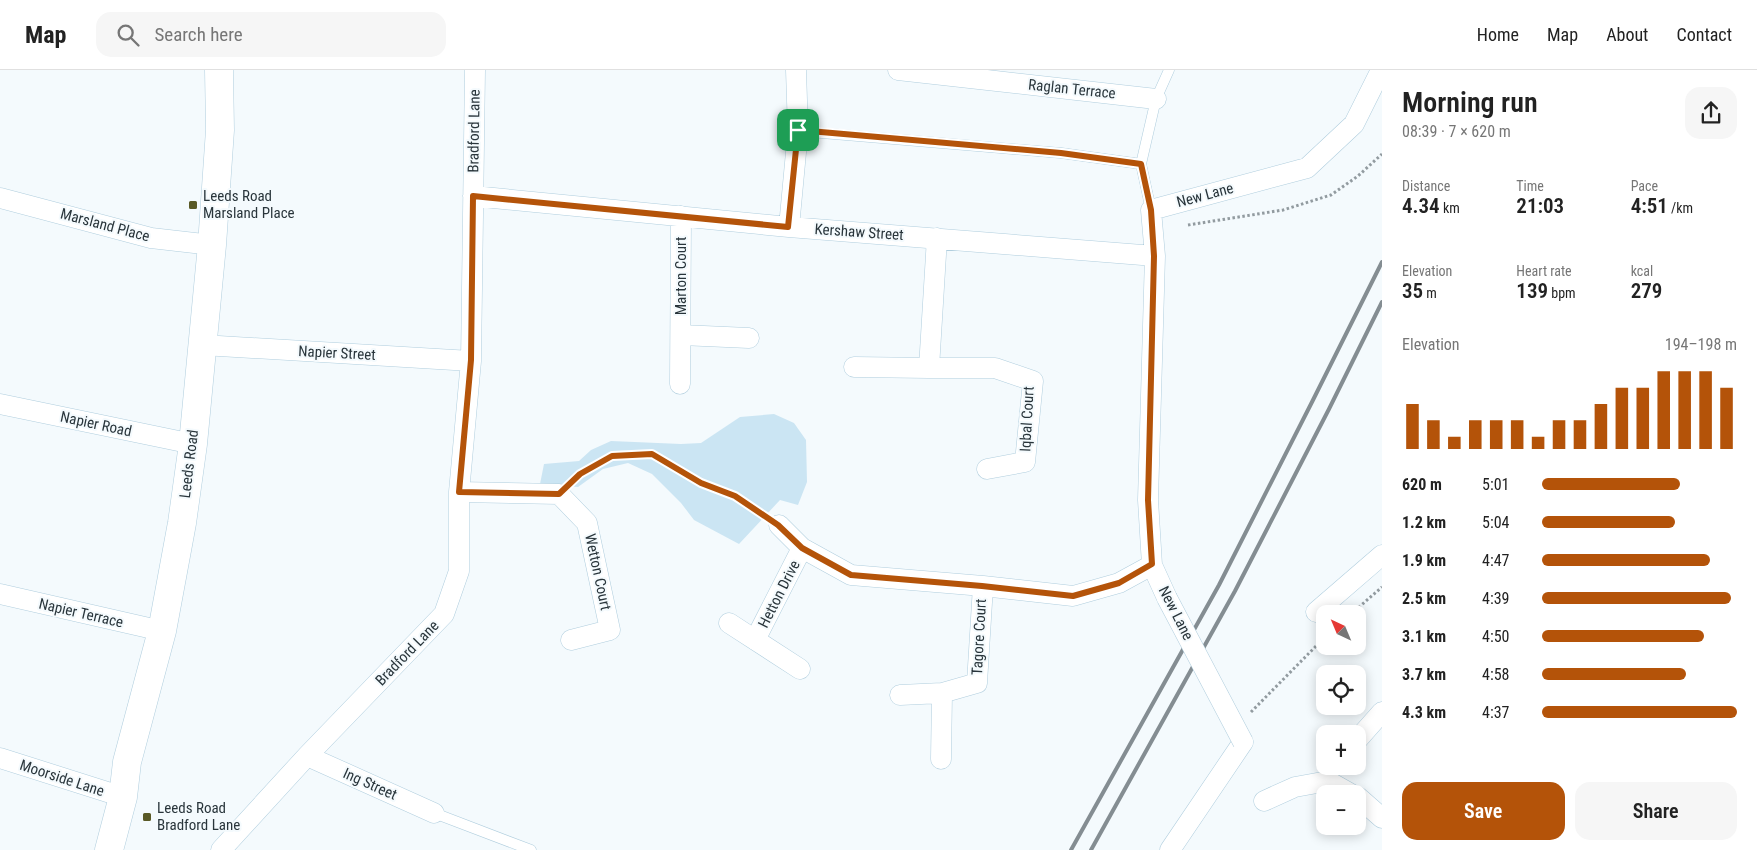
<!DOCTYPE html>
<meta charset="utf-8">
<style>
:root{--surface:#fff;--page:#f6f6f6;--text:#222;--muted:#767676;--line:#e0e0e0;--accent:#b45309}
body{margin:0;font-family:"Roboto Condensed",sans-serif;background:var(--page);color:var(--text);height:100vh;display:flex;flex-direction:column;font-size:19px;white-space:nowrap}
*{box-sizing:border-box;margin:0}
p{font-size:16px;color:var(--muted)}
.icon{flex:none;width:28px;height:28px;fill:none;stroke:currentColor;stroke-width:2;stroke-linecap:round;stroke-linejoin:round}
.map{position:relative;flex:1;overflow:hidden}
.panel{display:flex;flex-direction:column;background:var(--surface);width:375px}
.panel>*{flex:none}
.needle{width:32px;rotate:316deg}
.fabs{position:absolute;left:1316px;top:535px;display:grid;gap:10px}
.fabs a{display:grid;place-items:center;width:50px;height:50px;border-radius:10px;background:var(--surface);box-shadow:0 2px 12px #0003;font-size:25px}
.pin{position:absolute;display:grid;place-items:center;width:42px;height:42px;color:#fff;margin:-21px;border-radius:10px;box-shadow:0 2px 8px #0006}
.round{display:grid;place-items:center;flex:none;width:52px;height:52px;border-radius:15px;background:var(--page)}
.headline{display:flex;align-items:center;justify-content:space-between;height:85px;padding:0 20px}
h1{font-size:28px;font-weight:600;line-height:38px}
.figures{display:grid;grid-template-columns:repeat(3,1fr);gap:8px;height:85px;padding:5px 20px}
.figures div{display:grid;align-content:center}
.figures b{font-size:21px;font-weight:600}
.figures small{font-size:14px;font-weight:400}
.figures p{font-size:14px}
.chart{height:140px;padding:10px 20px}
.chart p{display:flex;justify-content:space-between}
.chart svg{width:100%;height:90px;margin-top:5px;stroke:var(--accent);stroke-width:6}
.button{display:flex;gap:10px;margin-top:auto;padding:10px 20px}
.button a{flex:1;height:58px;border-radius:15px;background:var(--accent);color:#fff;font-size:20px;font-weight:600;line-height:58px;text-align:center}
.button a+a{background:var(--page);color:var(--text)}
ul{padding:0 20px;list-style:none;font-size:16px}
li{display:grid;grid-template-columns:80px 60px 1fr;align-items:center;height:38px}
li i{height:12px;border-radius:6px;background:var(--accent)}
header{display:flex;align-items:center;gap:30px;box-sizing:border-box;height:70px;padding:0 25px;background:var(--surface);border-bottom:1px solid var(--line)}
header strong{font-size:24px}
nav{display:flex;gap:28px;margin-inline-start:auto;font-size:18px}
.search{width:350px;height:45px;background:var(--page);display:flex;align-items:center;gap:12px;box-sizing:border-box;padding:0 18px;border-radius:15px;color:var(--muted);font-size:19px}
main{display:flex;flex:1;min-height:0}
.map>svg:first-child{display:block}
.green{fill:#cbe5f3}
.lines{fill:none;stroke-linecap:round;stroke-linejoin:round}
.lane-casing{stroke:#b0cede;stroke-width:11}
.street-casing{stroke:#b0cede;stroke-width:21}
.highway-casing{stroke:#b0cede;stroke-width:29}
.path{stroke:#929ba0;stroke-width:3;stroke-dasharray:2.5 2.5;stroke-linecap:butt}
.lane{stroke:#fff;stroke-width:10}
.street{stroke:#fff;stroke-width:20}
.highway{stroke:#fff;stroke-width:28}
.rail{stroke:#848d92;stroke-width:4}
.street-bridge-casing{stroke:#b0cede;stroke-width:21;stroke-linecap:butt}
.street-bridge{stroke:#fff;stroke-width:20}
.route-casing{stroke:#fff;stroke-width:10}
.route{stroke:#b45309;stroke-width:6}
.poi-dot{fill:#595926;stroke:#f4fafd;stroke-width:2}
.labels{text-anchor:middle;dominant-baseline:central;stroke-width:4;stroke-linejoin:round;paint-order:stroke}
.street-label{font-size:15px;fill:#29353b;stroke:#f4fafd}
.poi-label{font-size:15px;fill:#29353b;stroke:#f4fafd;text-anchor:start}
</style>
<header>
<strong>Map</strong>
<div class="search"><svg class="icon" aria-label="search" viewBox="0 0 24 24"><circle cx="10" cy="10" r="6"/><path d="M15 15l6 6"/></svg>Search here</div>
<nav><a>Home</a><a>Map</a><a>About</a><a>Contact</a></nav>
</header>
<main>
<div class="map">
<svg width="1382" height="780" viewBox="0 0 1382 780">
<rect width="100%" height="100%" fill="#f4fafd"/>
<path class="green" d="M774,344L794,353L806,370L807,412L798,435L780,430L739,474L694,450L681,433L652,404L628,393L603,399L578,417L540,414L544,394L579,391L591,380L611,371L681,374L701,373L740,347Z"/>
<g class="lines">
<g class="lane-casing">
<path id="lane" d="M798,61L1061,83L1141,94
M1151,140L1141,94L1156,29L1169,0
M434,743L531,780"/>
</g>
<g class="street-casing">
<path id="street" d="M898,0L1156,29
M473,126L789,157L1155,186
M0,128L151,168L212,175
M789,157L798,61L796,0
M937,168L929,298H995L1033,311L1025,392L987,399
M681,265L749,268
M202,275L471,291
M854,297L929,298
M680,314L681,146
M0,334L193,374
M459,422L559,424L587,453L610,560L571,570
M779,455L802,478L851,505L983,516L1073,526L1119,513L1152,495
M0,524L162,561
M1167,528L1152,495L1148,430L1155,186L1151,140L1307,98L1354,54L1381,0
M1316,542L1382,485
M729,553L800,599
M755,570L802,478
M900,625L942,623L977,613L983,516
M1358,669L1382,642
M307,686L434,743
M0,688L123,727
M941,689L942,623
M1358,727L1382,748
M1264,731L1295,717L1328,711L1351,724
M221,780L307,686L444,544L459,501V422L471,291L475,0
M1170,780L1243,672"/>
</g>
<g class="highway-casing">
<path id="highway" d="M109,780L123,727L127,692L162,561L182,453L193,374L212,175L220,60L219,0"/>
</g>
<path class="path" d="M1188,155L1283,140L1331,125L1358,106L1382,84
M574,410L580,404L611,386L652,384L701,413L735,426L762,444
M1351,544L1382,517
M1251,642L1325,567"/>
<use href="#lane" class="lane"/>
<use href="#street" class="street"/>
<use href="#highway" class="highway"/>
<path class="rail" d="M1071,780L1219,515L1312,332L1382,192
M1091,780L1235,521L1329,339L1382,232"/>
<g class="street-bridge-casing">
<path id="street-bridge" d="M1167,528L1243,672"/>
</g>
<use href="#street-bridge" class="street-bridge"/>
</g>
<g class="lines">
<g class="route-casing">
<path id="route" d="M798,60L1061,83L1141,94L1151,140L1154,186L1148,430L1152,494L1119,513L1073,526L982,516L851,505L802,478L778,455L735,426L701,413L652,384L612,386L580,404L559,424L459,422L471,290L473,126L788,157Z"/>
</g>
<use href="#route" class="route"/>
</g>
<g class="poi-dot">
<rect x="188" y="130" width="10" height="10" rx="2.5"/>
<rect x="142" y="742" width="10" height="10" rx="2.5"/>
</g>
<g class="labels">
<g class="street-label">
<text transform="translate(1072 19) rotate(6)">Raglan Terrace</text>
<text transform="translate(474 61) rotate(-89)">Bradford Lane</text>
<text transform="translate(1205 125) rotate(-15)">New Lane</text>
<text transform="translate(105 155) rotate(15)">Marsland Place</text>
<text transform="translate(859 162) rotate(4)">Kershaw Street</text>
<text transform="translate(681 206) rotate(-90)">Marton Court</text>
<text transform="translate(337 283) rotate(3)">Napier Street</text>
<text transform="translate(1027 349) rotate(-87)">Iqbal Court</text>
<text transform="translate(96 354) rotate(12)">Napier Road</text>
<text transform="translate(189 394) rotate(-83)">Leeds Road</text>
<text transform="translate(598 502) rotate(78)">Wetton Court</text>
<text transform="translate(779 524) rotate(-63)">Hetton Drive</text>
<text transform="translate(81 543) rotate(13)">Napier Terrace</text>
<text transform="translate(1176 543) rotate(63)">New Lane</text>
<text transform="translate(979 567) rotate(-87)">Tagore Court</text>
<text transform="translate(407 583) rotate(-46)">Bradford Lane</text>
<text transform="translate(62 708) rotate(18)">Moorside Lane</text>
<text transform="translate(370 714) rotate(24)">Ing Street</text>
</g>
<g class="poi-label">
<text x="203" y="126">Leeds Road<tspan x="203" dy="17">Marsland Place</tspan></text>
<text x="157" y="738">Leeds Road<tspan x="157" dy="17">Bradford Lane</tspan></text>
</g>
</g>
</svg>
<div class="fabs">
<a><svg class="needle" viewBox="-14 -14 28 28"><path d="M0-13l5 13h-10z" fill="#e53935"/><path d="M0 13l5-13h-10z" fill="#767676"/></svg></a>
<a><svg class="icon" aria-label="locate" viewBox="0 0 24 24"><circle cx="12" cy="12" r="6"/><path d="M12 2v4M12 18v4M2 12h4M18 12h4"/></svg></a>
<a>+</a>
<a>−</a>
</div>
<div class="pin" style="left:798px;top:60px;background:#1e9e55"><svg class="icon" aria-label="arrive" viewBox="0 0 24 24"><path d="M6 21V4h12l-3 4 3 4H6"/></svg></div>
</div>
<section class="panel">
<div class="headline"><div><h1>Morning run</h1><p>08:39 · 7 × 620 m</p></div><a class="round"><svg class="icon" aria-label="share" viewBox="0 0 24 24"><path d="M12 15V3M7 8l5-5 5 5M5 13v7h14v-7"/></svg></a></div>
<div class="figures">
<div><p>Distance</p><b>4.34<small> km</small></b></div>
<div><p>Time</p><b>21:03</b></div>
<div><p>Pace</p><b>4:51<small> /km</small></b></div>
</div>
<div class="figures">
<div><p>Elevation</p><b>35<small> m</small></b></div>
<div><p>Heart rate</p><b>139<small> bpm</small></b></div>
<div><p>kcal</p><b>279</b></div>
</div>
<div class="chart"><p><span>Elevation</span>194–198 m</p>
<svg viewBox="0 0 160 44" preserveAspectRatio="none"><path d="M5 44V22M15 44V30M25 44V38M35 44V30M45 44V30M55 44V30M65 44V38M75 44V30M85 44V30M95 44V22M105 44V14M115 44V14M125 44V6M135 44V6M145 44V6M155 44V14"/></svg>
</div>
<ul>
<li><b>620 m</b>5:01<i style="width:71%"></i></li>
<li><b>1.2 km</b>5:04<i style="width:68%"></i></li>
<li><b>1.9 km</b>4:47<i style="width:86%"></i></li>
<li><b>2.5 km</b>4:39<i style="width:97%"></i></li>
<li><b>3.1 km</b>4:50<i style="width:83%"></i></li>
<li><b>3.7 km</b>4:58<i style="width:74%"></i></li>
<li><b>4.3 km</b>4:37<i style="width:100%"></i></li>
</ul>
<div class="button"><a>Save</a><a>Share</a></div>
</section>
</main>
